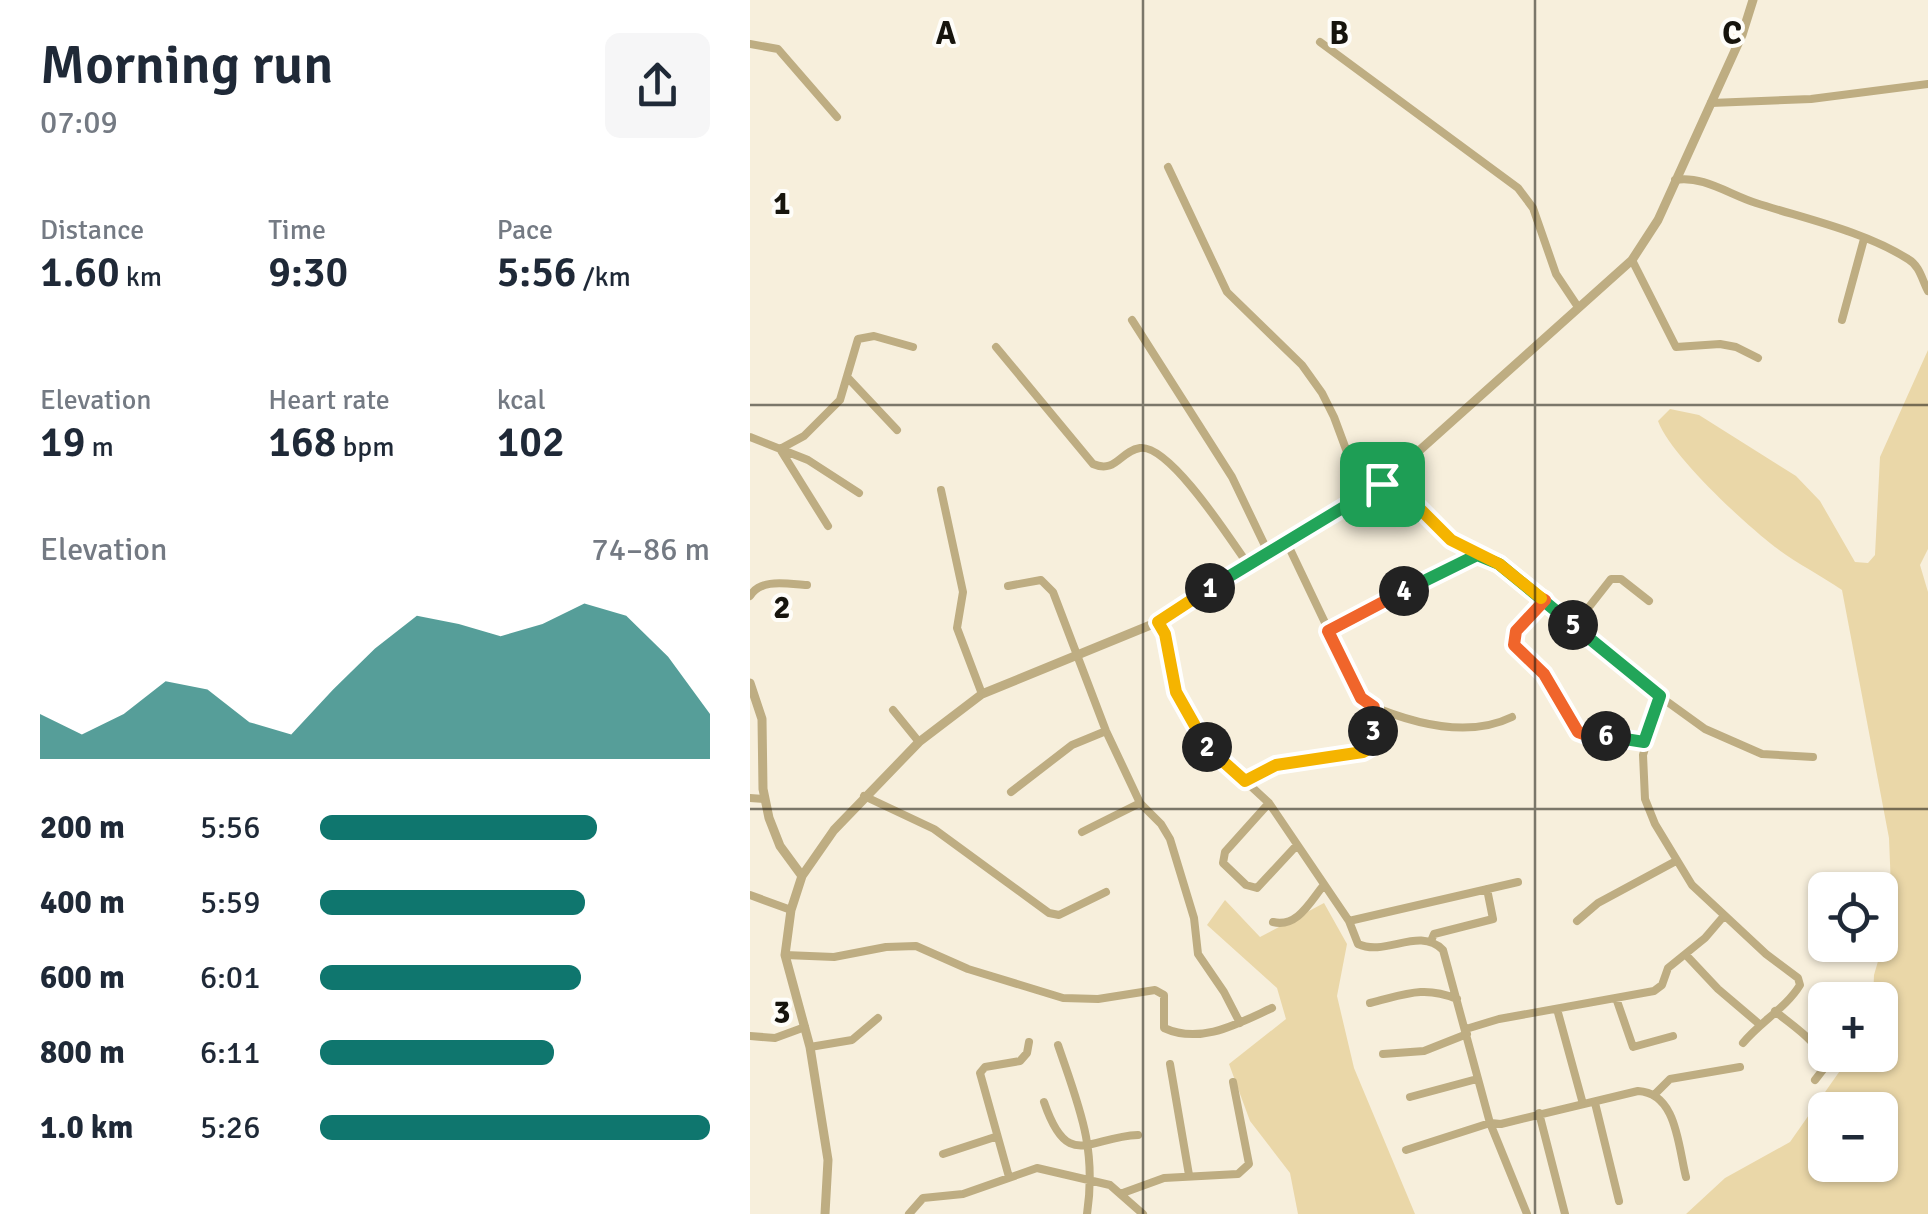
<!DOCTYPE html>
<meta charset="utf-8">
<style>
:root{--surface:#fff;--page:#f6f6f7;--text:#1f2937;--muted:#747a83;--accent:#0f766e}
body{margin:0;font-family:Signika,sans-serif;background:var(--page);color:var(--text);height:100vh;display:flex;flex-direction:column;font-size:38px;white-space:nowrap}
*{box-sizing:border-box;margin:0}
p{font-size:32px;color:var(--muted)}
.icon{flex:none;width:55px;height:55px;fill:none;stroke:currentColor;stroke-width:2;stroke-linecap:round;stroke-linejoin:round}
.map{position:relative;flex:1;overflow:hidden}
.sheet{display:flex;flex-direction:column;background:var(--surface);width:750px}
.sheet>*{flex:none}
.buttons{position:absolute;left:1058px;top:872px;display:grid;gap:20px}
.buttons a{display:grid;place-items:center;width:90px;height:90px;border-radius:15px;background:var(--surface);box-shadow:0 2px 8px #0004;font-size:50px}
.pin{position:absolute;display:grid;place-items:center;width:85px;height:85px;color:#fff;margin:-42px;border-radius:20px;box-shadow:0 5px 15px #0006}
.km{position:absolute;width:50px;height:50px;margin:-25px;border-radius:50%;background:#222;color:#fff;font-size:28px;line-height:50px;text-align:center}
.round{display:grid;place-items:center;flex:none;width:105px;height:105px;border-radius:15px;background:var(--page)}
.headline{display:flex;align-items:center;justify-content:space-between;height:170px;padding:0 40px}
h1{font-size:55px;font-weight:600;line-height:75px}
.figures{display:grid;grid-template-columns:repeat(3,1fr);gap:15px;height:170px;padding:10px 40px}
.figures div{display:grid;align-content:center}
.figures b{font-size:42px;font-weight:600}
.figures small{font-size:28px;font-weight:400}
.figures p{font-size:28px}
.chart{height:280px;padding:20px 40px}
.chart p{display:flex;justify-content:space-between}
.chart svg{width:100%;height:180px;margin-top:10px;fill:var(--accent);opacity:.7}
ul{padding:0 40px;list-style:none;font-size:32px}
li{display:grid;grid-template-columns:160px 120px 1fr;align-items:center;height:75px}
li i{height:25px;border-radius:12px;background:var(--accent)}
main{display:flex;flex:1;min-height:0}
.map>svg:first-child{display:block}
.green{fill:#ead7a8;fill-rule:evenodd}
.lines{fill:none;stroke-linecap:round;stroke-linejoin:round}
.minor{stroke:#bead82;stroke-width:8}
.tertiary{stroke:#bead82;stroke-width:9}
.split-1-casing{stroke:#fff;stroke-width:20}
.split-2-casing{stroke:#fff;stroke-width:20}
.split-3-casing{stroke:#fff;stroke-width:20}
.split-4-casing{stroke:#fff;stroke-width:20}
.split-5-casing{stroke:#fff;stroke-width:20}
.split-6-casing{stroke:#fff;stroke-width:20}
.split-7-casing{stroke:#fff;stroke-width:20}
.split-8-casing{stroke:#fff;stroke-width:20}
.split-1{stroke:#22a559;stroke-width:12}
.split-2{stroke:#f5b400;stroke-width:12}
.split-3{stroke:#f5b400;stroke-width:12}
.split-4{stroke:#f0652b;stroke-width:12}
.split-5{stroke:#22a559;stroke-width:12}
.split-6{stroke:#22a559;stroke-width:12}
.split-7{stroke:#f0652b;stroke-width:12}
.split-8{stroke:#f5b400;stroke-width:12}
.grid{fill:none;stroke:#16140d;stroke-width:2.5;stroke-opacity:0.55}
.grid-label{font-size:32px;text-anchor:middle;font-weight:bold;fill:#16140d;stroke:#fefdf9;stroke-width:8;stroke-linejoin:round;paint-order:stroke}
</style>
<main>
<section class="sheet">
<div class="headline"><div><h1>Morning run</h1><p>07:09</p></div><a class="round"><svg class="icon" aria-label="share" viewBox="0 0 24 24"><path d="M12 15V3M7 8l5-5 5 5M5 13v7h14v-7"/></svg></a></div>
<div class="figures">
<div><p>Distance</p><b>1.60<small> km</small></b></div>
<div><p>Time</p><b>9:30</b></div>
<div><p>Pace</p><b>5:56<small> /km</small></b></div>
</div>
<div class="figures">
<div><p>Elevation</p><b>19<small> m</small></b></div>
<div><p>Heart rate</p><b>168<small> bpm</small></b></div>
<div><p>kcal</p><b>102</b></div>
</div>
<div class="chart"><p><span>Elevation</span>74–86 m</p>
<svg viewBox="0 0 160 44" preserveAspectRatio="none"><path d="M0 44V33L10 38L20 33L30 25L40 27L50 35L60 38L70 27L80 17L90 9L100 11L110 14L120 11L130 6L140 9L150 19L160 33V44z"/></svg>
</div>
<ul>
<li><b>200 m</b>5:56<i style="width:71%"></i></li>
<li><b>400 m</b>5:59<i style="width:68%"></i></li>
<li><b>600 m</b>6:01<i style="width:67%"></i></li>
<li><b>800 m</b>6:11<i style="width:60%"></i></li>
<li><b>1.0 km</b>5:26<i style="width:100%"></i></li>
</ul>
</section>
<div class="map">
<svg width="1178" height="1214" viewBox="0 0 1178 1214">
<rect width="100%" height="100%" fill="#f7efdc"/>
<path class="green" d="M1178,350V549L1170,565L1178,592V1214H936L975,1178L1040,1142L1101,1055H1130V1000H1123L1124,975L1142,913L1139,838L1092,590C1070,575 1046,563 1025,547C994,523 921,456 908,421L920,409L949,415L1046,476L1070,501L1105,562L1118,563L1125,555L1130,457ZM1075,1110H1130V1165H1075Z
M475,900L510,937L574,903L597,944L587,996L604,1068L665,1214H548L540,1173L500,1121L479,1064L536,1019L527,988L457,925Z"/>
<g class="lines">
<path class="minor" d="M570,42L768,188L783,208L806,274L828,307
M0,44L28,49L87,117
M961,103L1061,99L1178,84
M418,167L477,292L552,365L572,393L584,417L613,495
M925,180C953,175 980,195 1006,203C1056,219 1113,231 1158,259C1170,266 1172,280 1178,291
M882,260L926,347L970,344L986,347L1008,358
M382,320L482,477L519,554
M1092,320L1114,239
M246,347L343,464C366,474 370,451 390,448C420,444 482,542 499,566
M99,379L147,430
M0,437L58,460L109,493
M632,484L659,498L701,540L749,564L883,677L955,729L1012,754L1063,757
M191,490L213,592L207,628L232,694
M78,526L30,449L54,436L90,400L108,339L124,336L163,347
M537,543L611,698L617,704C661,723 717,739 762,717
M258,586L291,580L303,592L356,731L382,786L390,803L411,824L420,839L444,918L448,954L474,992L490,1023
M0,596C11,578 37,584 57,585
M795,600L766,631L763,645L795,674L828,732L835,736H873L895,742
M408,622L415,634L426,692L450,739L519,803L599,921L608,944C636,957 669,926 693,950L740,1123L751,1124L888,1091C927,1093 928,1146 936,1177
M824,626L861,579H871L899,601
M579,631L727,555
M910,697L893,755L895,799L905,824L942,885L1016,954L1048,978L1050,985C1036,1008 1010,1022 993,1043
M143,710L169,742
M495,781L526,765L613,752L621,748L624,707
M261,792L322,745L356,731
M114,796L184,829L299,913L309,915L356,892
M0,798L14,799
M519,803L475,852L473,863L496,885L507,888L547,845
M332,832L390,803
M0,895L41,910
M599,921L768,882
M827,921L848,903L926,861
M523,922C547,928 560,902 573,886
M681,941L684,934L743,919L737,889
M35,955L84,957L136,947L166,946L218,969L313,998L348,999L405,990L414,995V1028C451,1045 489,1023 522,1008
M936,955L968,989L1008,1023
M866,998L883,1047L923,1036
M620,1003C654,995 673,985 707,999
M807,1009L833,1104
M1025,1011C1042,1026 1071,1042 1075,1067L1065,1080
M716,1029L749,1019L904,991L912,985L918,968L955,938L973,917
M0,1036L25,1038L55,1027
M308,1045C329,1107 347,1147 337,1214
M60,1047L102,1040L128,1018
M633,1054L674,1051L717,1034
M420,1064L439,1175
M906,1093L920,1079L990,1067
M660,1097L727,1079
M294,1102C318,1172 338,1137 388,1135
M845,1103L869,1201
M789,1113L815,1214
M656,1150L740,1123L777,1214
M193,1154L245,1137
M259,1177L230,1073L235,1067L270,1061L277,1053L279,1042
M370,1194L414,1178L488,1174L499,1164L483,1082
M159,1214L173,1198L213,1194L287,1168L360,1185L393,1214"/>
<path class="tertiary" d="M0,683L12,719L13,789L19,818L30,846L52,876
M75,1214L78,1160L60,1047L35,955L41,910L52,876L84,830L169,742L232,694L408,622L632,484L882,260L908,220L992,35L1003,0"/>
</g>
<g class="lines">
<g class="split-1-casing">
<path id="split-1" d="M460,588L632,484"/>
</g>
<g class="split-2-casing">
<path id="split-2" d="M457,747L426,692L415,634L408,622L460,588"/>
</g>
<g class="split-3-casing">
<path id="split-3" d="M457,747L495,781L526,765L613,752L620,748L623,731"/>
</g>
<g class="split-4-casing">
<path id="split-4" d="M623,731L624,707L611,698L578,631L654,591"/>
</g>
<g class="split-5-casing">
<path id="split-5" d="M654,591L727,555L749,564L823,625"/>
</g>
<g class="split-6-casing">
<path id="split-6" d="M823,625L910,696L894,742L856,736"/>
</g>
<g class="split-7-casing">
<path id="split-7" d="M791,598L795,600L766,631L764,645L794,674L828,732L842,737L856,736"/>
</g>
<g class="split-8-casing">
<path id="split-8" d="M632,484L659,498L701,540L749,564L791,598"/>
</g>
<use href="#split-1" class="split-1"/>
<use href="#split-2" class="split-2"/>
<use href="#split-3" class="split-3"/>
<use href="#split-4" class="split-4"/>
<use href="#split-5" class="split-5"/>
<use href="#split-6" class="split-6"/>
<use href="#split-7" class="split-7"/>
<use href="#split-8" class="split-8"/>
</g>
<path class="grid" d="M393,0V1214M785,0V1214M0,405H1178M0,809H1178"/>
<g class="grid-label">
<text x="196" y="44">A</text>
<text x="589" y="44">B</text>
<text x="982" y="44">C</text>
<text x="32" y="214">1</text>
<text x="32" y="618">2</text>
<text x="32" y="1023">3</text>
</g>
</svg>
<div class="buttons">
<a><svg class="icon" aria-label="locate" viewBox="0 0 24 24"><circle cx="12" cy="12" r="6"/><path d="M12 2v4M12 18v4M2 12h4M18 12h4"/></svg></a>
<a>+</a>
<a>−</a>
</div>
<div class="pin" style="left:632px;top:484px;background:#1e9e55"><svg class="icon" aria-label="arrive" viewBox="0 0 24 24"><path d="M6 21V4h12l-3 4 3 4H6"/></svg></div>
<b class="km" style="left:460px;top:588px">1</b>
<b class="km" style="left:457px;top:747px">2</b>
<b class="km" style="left:623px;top:731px">3</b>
<b class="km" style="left:654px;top:591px">4</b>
<b class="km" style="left:823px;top:625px">5</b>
<b class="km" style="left:856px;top:736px">6</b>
</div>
</main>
